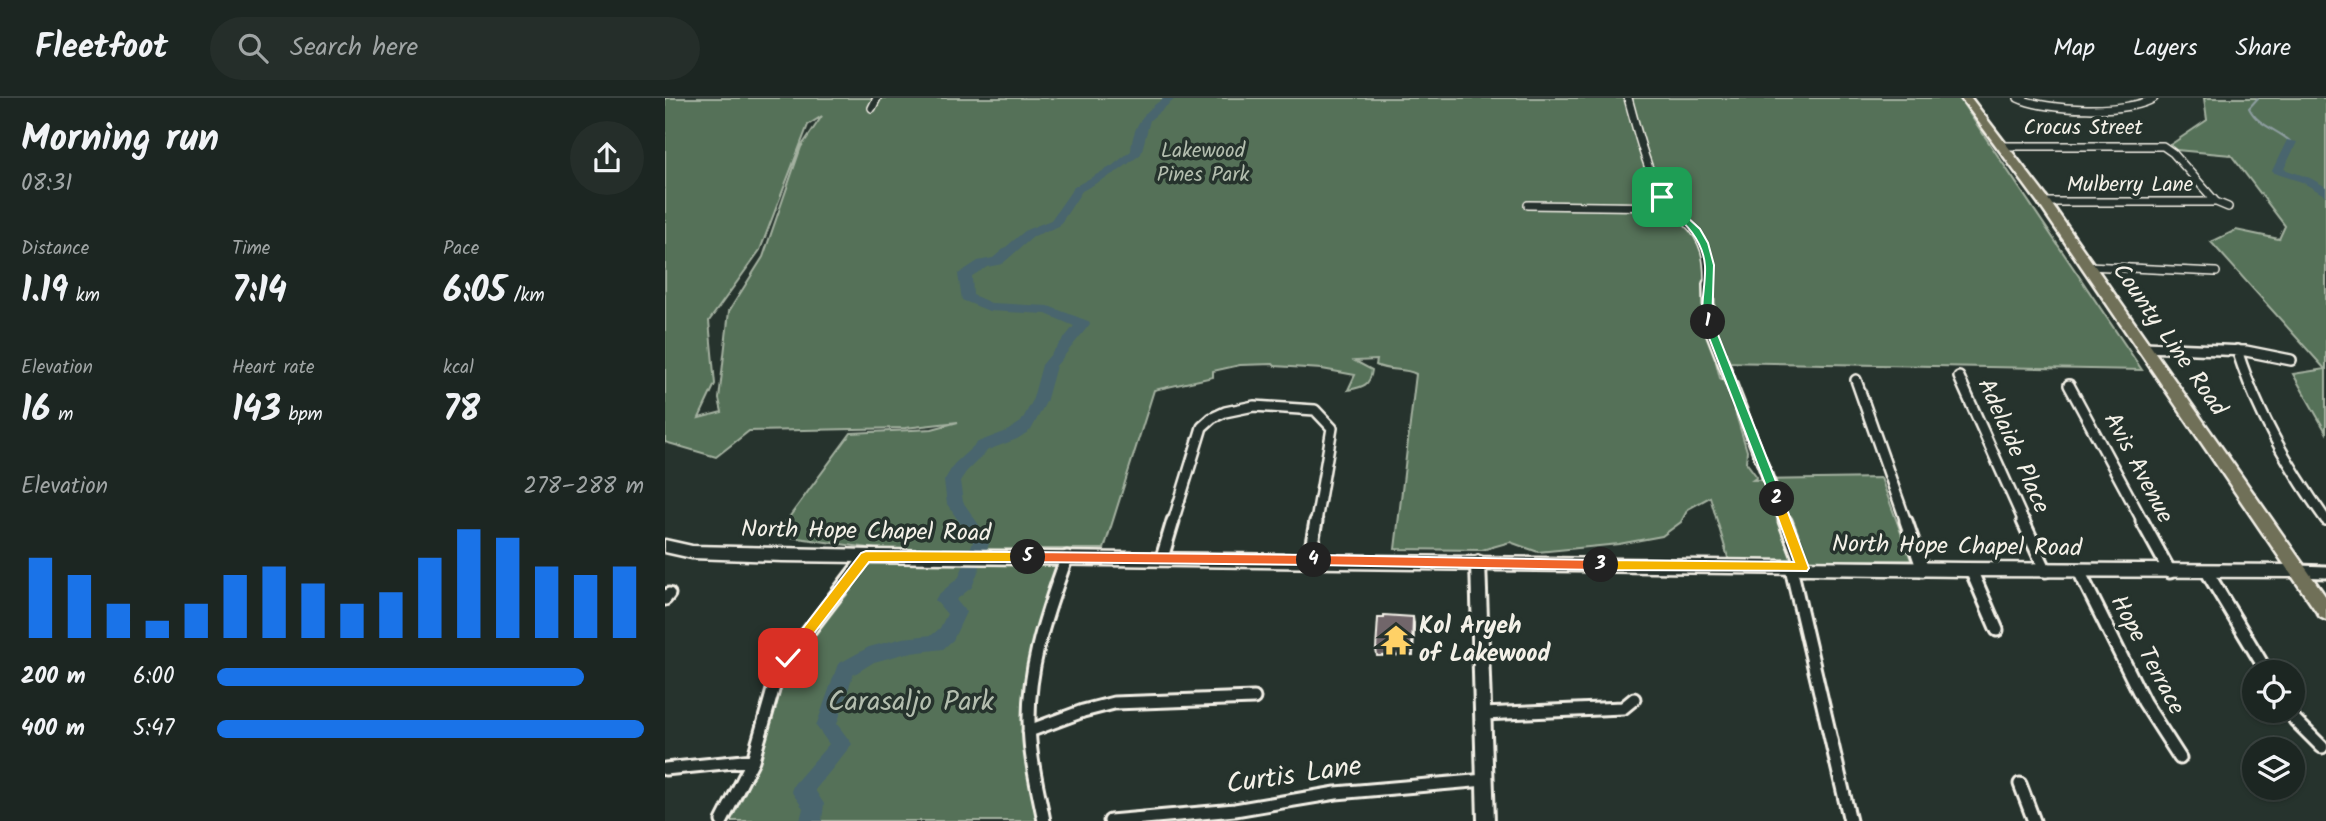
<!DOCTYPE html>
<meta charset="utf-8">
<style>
:root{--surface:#1c2622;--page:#252e2a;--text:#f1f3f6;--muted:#a0a5a5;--line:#3a4340;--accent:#1a73e8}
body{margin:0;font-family:Kalam,sans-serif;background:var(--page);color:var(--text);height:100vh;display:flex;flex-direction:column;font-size:26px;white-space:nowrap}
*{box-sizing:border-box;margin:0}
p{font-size:23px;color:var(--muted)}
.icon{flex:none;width:38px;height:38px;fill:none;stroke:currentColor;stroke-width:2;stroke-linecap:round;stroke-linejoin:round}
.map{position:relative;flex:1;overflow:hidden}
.side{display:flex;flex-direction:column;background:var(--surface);width:665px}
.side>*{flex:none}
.controls{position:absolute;left:1577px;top:562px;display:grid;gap:14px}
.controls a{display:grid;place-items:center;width:63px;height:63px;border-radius:50%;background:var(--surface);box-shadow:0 2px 5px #0004,0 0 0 2px var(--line);font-size:35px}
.pin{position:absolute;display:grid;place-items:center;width:60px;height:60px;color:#fff;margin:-30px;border-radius:14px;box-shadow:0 4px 10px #0006}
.km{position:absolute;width:35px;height:35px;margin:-18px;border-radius:50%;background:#222;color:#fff;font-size:19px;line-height:35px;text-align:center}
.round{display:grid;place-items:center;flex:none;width:74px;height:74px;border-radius:37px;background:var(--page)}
.head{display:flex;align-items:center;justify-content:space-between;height:119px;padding:0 21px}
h1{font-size:38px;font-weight:600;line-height:52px}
.metrics{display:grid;grid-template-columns:repeat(3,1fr);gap:10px;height:119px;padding:7px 21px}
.metrics div{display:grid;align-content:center}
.metrics b{font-size:35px;font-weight:600}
.metrics small{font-size:19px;font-weight:400}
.metrics p{font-size:19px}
.chart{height:196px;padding:14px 21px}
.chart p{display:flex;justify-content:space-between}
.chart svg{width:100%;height:126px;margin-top:7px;stroke:var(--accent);stroke-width:6}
ul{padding:0 21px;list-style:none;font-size:23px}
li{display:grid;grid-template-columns:112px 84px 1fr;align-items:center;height:52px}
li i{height:18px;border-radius:9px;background:var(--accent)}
header{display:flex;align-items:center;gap:42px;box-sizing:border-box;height:98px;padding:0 35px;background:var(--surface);border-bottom:2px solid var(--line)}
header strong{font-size:33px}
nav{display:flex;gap:38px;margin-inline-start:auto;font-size:24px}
.search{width:490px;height:63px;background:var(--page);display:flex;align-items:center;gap:18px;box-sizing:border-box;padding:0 24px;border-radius:38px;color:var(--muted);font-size:26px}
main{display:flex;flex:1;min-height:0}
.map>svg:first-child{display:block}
.green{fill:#557159;stroke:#a4b1a0;stroke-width:2;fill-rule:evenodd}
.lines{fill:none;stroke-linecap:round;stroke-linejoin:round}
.stream{stroke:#8d9d9f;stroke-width:2}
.river{fill:#48656e;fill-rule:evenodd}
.minor-far2-casing{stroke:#f4f1e8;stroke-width:10}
.minor-far1-casing{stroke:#f4f1e8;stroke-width:14}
.minor-casing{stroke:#f4f1e8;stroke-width:17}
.tertiary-casing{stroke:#f4f1e8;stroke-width:6}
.secondary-casing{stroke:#f4f1e8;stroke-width:5}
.primary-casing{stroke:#f4f1e8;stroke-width:5}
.minor-far2{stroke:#26332d;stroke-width:7}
.minor-far1{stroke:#26332d;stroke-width:9}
.minor{stroke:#26332d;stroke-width:11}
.tertiary{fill:#26332d;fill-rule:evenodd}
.secondary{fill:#26332d;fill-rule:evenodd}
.primary{fill:#706f59;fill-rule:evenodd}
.wall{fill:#61585c;stroke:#f4f1e8;stroke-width:2}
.shaded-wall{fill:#4f474b;stroke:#f4f1e8;stroke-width:2}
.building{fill:#71666b;stroke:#f4f1e8;stroke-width:2}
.split-1{fill:#22a559;stroke:#fff;stroke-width:2}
.split-2{fill:#22a559;stroke:#fff;stroke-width:2}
.split-3{fill:#f5b400;stroke:#fff;stroke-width:2}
.split-4{fill:#f0652b;stroke:#fff;stroke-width:2}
.split-5{fill:#f0652b;stroke:#fff;stroke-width:2}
.split-6{fill:#f5b400;stroke:#fff;stroke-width:2}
.labels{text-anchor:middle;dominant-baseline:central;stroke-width:7;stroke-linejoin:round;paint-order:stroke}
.far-street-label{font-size:21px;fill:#f4f1e8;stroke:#26332d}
.far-park-label{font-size:21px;fill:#b4beaf;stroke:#26332d}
.street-label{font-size:24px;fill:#f4f1e8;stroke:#26332d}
.poi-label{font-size:24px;font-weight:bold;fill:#f4f1e8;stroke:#26332d;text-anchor:start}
.near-park-label{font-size:28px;fill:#b4beaf;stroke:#26332d}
.near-street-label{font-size:28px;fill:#f4f1e8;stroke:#26332d}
</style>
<header>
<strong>Fleetfoot</strong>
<div class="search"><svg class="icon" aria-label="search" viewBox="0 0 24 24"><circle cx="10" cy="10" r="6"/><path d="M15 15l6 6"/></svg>Search here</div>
<nav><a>Map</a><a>Layers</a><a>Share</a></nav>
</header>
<main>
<section class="side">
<div class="head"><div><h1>Morning run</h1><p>08:31</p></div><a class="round"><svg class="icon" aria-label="share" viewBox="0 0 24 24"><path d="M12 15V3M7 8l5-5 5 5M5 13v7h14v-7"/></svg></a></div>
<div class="metrics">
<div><p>Distance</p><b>1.19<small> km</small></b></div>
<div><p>Time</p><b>7:14</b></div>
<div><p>Pace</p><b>6:05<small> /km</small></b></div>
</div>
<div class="metrics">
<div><p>Elevation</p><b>16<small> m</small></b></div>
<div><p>Heart rate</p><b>143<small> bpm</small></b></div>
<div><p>kcal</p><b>78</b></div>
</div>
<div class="chart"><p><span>Elevation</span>278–288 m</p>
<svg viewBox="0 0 160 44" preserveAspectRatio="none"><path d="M5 44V16M15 44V22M25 44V32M35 44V38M45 44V32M55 44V22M65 44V19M75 44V25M85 44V32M95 44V28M105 44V16M115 44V6M125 44V9M135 44V19M145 44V22M155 44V19"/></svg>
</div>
<ul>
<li><b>200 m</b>6:00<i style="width:86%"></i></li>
<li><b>400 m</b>5:47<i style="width:100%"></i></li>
</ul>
</section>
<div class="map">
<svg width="1661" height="723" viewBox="0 0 1661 723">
<rect width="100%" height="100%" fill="#26332d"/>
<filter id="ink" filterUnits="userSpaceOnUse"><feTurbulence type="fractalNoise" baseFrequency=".0143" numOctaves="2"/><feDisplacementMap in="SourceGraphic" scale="14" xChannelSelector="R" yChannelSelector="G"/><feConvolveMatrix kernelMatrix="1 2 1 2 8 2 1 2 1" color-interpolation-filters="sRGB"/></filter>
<g filter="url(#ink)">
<path class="green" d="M0,0H1294L1477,272L1051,264L1055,280L1062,286L1082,353L1081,364L1092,379L1088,382L1216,380L1246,462L1064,463L1045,399L1023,411L1016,424L997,438L954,446L873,454L845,444L817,452L730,451L751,276C738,269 724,274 711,267L712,262L690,263L707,272C705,288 698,289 683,292L690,277L657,271L610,268L608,266L575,267L548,273V279L489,292L439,451H211L111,437L186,335L267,331L293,324L240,330L84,333L51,359L0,344ZM157,18L136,49L98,159L64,213L54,301L57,314L34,320L50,286L44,223L95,152L143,27Z
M1539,0H1661V334L1628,276L1660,271L1546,144L1571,132L1614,141L1620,128L1566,57L1511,52L1505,47L1542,22Z
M201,458L402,459L381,515L364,633L379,723H57L94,644L100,646L108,614L124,569L150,532L187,491Z"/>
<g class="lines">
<path class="stream" d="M1593,0L1584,10C1593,28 1612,31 1626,44"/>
<path class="river" d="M499,0H511L485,22L476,56L455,72L417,93L394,128L369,138L337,166L322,169L307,178L308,197L326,205L383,208L423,223L425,226L391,268L381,304L366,332L352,341L323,352L301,374L295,383L298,404L325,443L307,489L291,502L301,514L288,542L278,551L238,556L209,564L188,577L172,626L187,646L150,692L159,706L157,723H135L138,710L126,693L129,686L164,646L151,628L173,566L204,549L238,540L267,537L275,530L282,516L270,502L273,497L294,479L308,444L282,406L279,383L289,366L313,344L342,333L356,324L367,304L377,267L409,228L381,216L324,213L297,202L293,176L313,163L328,160L361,132L386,122L409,89L447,68L466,53C468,28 478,14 499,0Z
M1622,42L1632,44L1619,71L1645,80L1661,89V98L1637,84L1609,75L1607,73Z"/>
<g class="minor-far2-casing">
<path id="minor-far2" d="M963,0C972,32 980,67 996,97C1003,108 1013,115 1022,124C1041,142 1044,163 1043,188
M1353,0C1380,13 1464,16 1489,0
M207,10L212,0
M1338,48H1498L1508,55L1551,104
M1379,104H1551L1563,109
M863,107L1007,109
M1423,168L1551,174"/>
</g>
<g class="minor-far1-casing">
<path id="minor-far1" d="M1043,186L1044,228L1120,424
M1479,249L1581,253L1626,262
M1572,252C1592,315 1623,369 1661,422
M1294,279L1359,424
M1191,282L1241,424
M1404,287L1478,424
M508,424L537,329L547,320L560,314L589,308L650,312L667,330L651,424"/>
</g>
<g class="minor-casing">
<path id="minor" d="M1120,423L1138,470
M1241,423L1258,472
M1358,423L1381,473
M1477,423L1505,474
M497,460L508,423
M644,462L651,423
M1126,470L1185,723
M1306,472L1332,532
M1414,473L1479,604L1515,660
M1633,473L1661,474
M1542,474L1602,574
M0,501L4,496
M1624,612L1630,622L1657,649
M818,616L958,610L969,601
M364,633L418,613L449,605L589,600
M0,671L88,662
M1355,686L1369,723
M57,723L88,662L110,585L123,560L201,458
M379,723C374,696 367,670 365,643C359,579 380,518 402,459
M445,723L570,712L671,695L820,682"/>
</g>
<g class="tertiary-casing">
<path id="tertiary" d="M813,458L818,460L820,464L829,723H813L806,464L808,460Z"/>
</g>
<g class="secondary-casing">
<path id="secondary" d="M0,442L27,448L207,452L1300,465L1633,467L1638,468L1641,473L1638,478L1633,479L1300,478L117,463L27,460L0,454Z"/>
</g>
<g class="primary-casing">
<path id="primary" d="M1296,0H1306L1383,101L1661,499V522L1655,519L1374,106Z"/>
</g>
<use href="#minor-far2" class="minor-far2"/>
<use href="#minor-far1" class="minor-far1"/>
<use href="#minor" class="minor"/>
<use href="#tertiary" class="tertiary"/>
<use href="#secondary" class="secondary"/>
<use href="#primary" class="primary"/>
</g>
<path class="wall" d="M749,526L748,557L712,558L711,551Z"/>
<path class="shaded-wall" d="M748,519L749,526L748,557L747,550Z"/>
<path class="building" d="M719,517L748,519L747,550L711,551L713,520H719Z"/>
</g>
<path class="split-1" d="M997,96L1035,131L1043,145L1049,167L1047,226L1038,224C1035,205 1041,187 1040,168C1038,138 1014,120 994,101Z"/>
<path class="split-2" d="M1040,221L1048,224L1118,401L1116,405H1108L1106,401L1038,224Z"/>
<path class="split-3" d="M1112,397L1118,401L1144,470L1142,473L936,472L930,467L936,462L1129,464L1106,401Z"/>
<path class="split-4" d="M649,457L936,462L943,467L936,472L649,467L643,462Z"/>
<path class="split-5" d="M363,454L649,457L655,462L649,467L363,464L357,459Z"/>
<path class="split-6" d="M201,453L363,454L370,459L363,464H204L127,564H118V556L196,455Z"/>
<defs>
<g id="temple-bare" transform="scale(2.415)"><path d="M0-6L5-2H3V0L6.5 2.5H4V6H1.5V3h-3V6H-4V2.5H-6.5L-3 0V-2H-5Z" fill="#ffd166" stroke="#26332d" stroke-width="2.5" paint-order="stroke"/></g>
</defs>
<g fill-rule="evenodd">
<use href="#temple-bare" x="731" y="542"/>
</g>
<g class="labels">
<g class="far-street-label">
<text x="1418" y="30">Crocus Street</text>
<text x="1465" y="87">Mulberry Lane</text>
</g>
<g class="far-park-label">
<text x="538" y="53">Lakewood<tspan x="538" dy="24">Pines Park</tspan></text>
</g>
<g class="street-label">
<text transform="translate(1504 242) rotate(55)">County Line Road</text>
<text transform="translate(1348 348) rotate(66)">Adelaide Place</text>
<text transform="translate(1473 370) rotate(62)">Avis Avenue</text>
<text transform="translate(201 434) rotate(1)">North Hope Chapel Road</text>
<text transform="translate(1292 449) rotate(1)">North Hope Chapel Road</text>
<text transform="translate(1482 557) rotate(62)">Hope Terrace</text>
</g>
<g class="poi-label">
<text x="754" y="528">Kol Aryeh<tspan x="754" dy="28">of Lakewood</tspan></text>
</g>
<g class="near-park-label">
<text x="246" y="604">Carasaljo Park</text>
</g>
<g class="near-street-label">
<text transform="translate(629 678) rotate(-8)">Curtis Lane</text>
</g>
</g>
</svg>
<div class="controls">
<a><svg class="icon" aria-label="locate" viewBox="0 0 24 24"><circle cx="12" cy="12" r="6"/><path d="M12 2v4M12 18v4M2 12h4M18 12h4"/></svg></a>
<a><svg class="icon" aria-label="layers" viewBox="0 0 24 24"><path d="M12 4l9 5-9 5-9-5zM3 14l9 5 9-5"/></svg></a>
</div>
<div class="pin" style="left:997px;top:99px;background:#1e9e55"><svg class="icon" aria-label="arrive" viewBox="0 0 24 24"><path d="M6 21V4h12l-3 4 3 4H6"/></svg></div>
<div class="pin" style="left:123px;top:560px;background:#d93025"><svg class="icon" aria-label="check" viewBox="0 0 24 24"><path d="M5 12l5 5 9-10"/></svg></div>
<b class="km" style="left:1043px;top:224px">1</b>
<b class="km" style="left:1112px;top:401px">2</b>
<b class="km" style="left:936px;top:467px">3</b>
<b class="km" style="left:649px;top:462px">4</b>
<b class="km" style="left:363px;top:459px">5</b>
</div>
</main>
